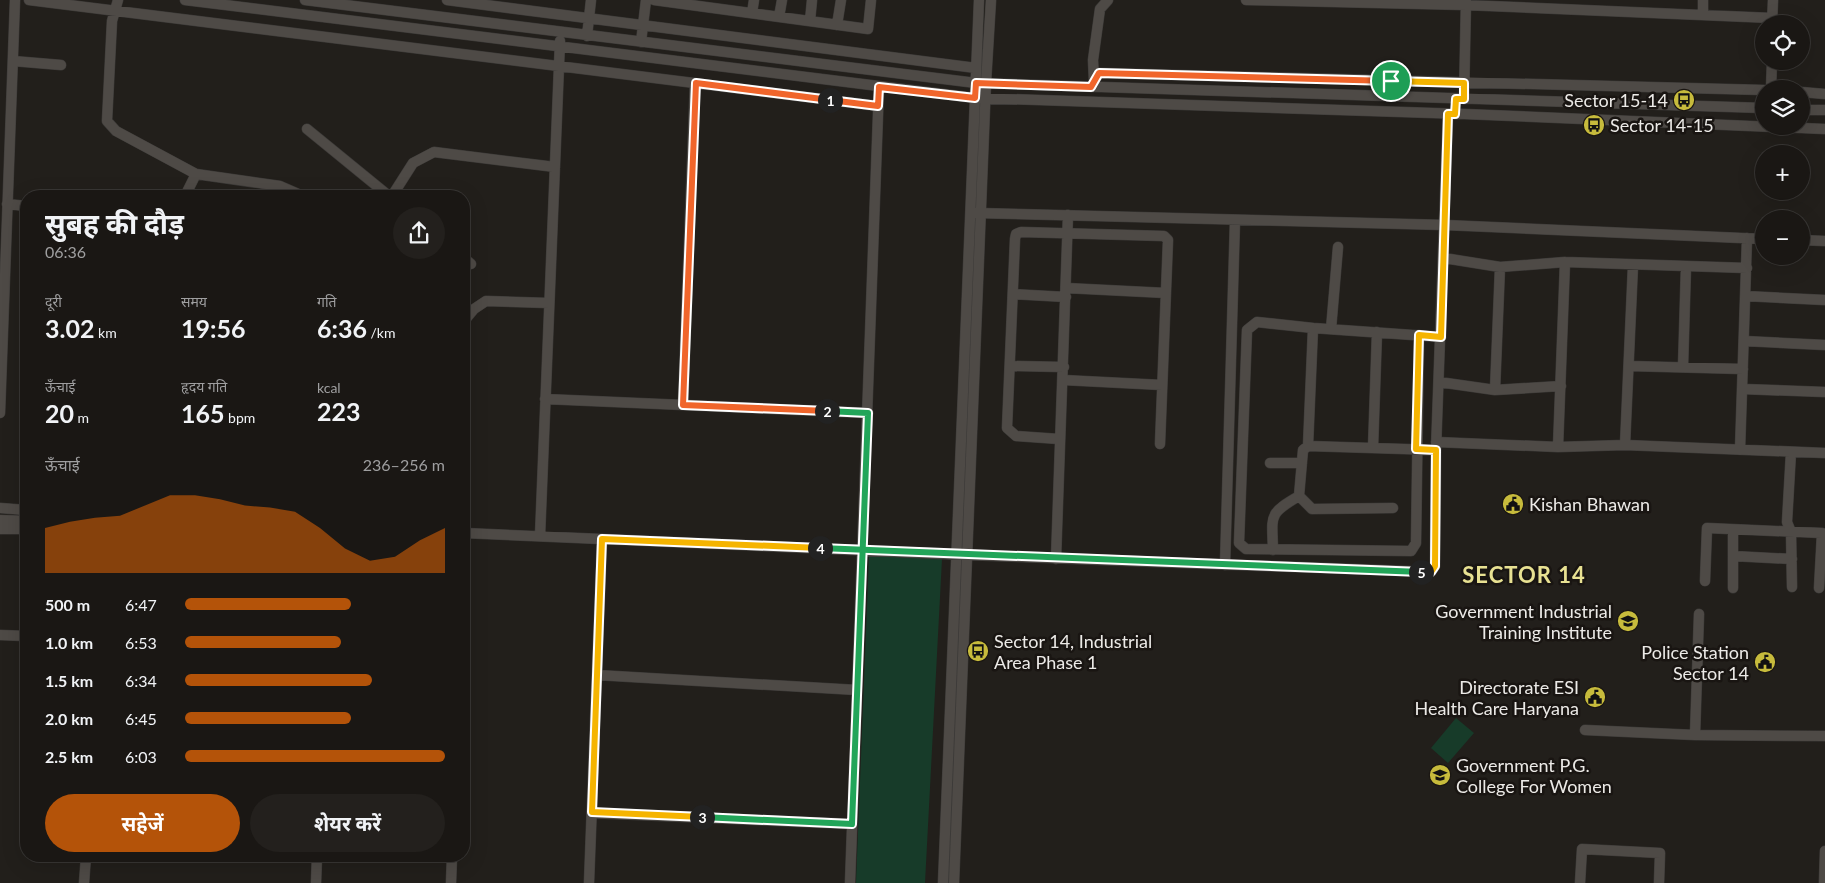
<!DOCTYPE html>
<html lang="hi">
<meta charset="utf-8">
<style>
:root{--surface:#1a1714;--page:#23201d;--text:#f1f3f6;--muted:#9f9fa0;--line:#383634;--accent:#b45309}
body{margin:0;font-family:Lato,"Noto Sans Devanagari",sans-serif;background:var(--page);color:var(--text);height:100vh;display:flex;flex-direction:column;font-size:19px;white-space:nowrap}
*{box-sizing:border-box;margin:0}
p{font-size:16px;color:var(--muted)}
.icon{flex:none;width:28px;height:28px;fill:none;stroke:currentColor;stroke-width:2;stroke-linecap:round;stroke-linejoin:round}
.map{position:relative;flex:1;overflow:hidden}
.sheet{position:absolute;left:20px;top:190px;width:450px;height:672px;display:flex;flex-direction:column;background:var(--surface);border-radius:20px;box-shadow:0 5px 20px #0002,0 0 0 1px var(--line)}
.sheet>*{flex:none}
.buttons{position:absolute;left:1755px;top:15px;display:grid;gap:10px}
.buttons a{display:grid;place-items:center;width:55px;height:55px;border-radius:50%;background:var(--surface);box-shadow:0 5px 20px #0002,0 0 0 1px var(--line);font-size:25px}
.pin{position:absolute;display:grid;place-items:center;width:42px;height:42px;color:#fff;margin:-21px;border:2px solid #fff;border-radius:50%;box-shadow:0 1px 5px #0007}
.km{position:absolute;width:25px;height:25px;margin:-12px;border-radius:50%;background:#222;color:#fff;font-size:14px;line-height:25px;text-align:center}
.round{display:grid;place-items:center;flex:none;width:52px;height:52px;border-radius:26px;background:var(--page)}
.overview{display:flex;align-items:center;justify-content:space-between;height:85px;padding:0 25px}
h1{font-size:28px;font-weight:700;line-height:38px}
.figures{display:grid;grid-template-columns:repeat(3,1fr);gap:8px;height:85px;padding:5px 25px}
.figures div{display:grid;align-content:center}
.figures b{font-size:25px;font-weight:700}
.figures small{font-size:14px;font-weight:400}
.figures p{font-size:14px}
.chart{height:140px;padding:10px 25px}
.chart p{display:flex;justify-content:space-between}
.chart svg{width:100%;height:90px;margin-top:5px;fill:var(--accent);opacity:.7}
.button{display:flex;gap:10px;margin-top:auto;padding:10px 25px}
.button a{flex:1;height:58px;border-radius:30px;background:var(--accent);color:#fff;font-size:20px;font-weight:700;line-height:58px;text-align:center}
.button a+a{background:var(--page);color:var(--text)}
ul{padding:0 25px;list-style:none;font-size:16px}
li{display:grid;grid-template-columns:80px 60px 1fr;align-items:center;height:38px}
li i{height:12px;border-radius:6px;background:var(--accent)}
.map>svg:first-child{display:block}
.green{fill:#173b29}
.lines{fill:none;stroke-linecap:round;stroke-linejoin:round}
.minor-casing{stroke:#3c3a38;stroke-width:11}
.minor{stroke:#4e4a46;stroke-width:10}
.split-1-casing{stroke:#fff;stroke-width:10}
.split-2-casing{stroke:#fff;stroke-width:10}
.split-3-casing{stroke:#fff;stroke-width:10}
.split-4-casing{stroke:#fff;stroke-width:10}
.split-5-casing{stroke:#fff;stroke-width:10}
.split-6-casing{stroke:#fff;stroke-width:10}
.split-1{stroke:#f0652b;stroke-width:6}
.split-2{stroke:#f0652b;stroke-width:6}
.split-3{stroke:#22a559;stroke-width:6}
.split-4{stroke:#f5b400;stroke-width:6}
.split-5{stroke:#22a559;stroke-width:6}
.split-6{stroke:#f5b400;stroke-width:6}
.labels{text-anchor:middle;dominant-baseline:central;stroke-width:5;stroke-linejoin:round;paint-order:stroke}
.poi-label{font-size:18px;fill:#eceae7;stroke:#191512;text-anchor:end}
.district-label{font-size:22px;font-weight:bold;letter-spacing:1px;fill:#e8e192;stroke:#191512}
</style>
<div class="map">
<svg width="1825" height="883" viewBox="0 0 1825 883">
<rect width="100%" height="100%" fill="#221f1b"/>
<path class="green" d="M869,556L942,559L925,883H856Z
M1456,718L1474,733L1448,763L1431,748Z"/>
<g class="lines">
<g class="minor-casing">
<path id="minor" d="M29,0L878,106
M118,0L112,21L107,121L116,131L196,174L185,196
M185,0L975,98L1464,114L1825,129
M305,0L976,83L1764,108
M447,0L976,68
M654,0L868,29L871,0
M1246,0L1465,5L1772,18
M1703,0V14
M752,13L754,0
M779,17L782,0
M810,21L812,0
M1772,24L1773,0
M837,25L841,0
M587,36L591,0
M641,42L646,0
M13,61L61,65
M1094,81L1093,60L1100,9L1108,0
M1091,87L1099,73L1764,90
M1771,89L1772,61
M1801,92L1825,94
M1464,99L1466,0
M1801,110H1825
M307,129L389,196
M196,174L280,186L303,196
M392,196L413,163L434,152L555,167
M7,204L26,206
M976,213L1445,225L1764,239
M1801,240L1825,241
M464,258L471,264
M1444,258L1500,267L1565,262L1747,268
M1066,288L1166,293
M1013,294L1066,297
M1745,296L1825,300
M464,321L474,309L486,301L549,303
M1313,328L1257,322L1247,330L1239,543L1246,549L1411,551L1416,543L1419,335
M1331,329L1338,247
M1744,341L1825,345
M1010,366L1064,367
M1629,366L1743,369
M1683,367L1686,266
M1063,380L1162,385
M1439,382L1495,390L1561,386
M1742,389L1825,392
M1495,390L1500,267
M545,399L868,413
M683,405L695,83
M0,413L15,0
M1059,439L1016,436L1007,428L1015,239L1016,234L1021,232L1164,236L1168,240L1160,444
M1436,442L1558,447L1625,445L1825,453
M1625,445L1633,265
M1308,446L1303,450L1299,496L1312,509L1393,508
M1558,447L1565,262
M1373,448L1377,332
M1436,450L1308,446L1313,328L1441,337
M1740,450L1747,238
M1791,452L1787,522L1791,532L1792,587
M1270,463H1302
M0,508L26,510
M0,520L26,521
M0,529H26
M464,533L968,555L1431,572L1435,566L1436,450L1448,114
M540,536L560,41
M1273,550C1272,515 1268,514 1299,496
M1733,556L1792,559
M1056,559L1068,215
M1225,565L1235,220
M1705,581L1707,528L1822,533
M1733,588V530
M1819,588L1822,533L1825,534
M1699,614L1695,735L1825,736
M0,635L26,636
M597,675L857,690
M1585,730L1695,735
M592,813L852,824
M84,883L86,856
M316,883L317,856
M451,883L452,856
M589,883L602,539
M850,883L879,87
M943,883L979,0
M954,883L986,83L991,0
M1580,883L1582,849L1660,853L1659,883
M1824,883L1825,851"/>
</g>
<use href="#minor" class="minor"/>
</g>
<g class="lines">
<g class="split-1-casing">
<path id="split-1" d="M830,100L878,106L879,87L975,98L976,83L1091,87L1099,73L1391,81"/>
</g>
<g class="split-2-casing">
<path id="split-2" d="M827,411L683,405L696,83L830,100"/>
</g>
<g class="split-3-casing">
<path id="split-3" d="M702,817L852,824L868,413L827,411"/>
</g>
<g class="split-4-casing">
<path id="split-4" d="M702,817L592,812L602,539L820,548"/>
</g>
<g class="split-5-casing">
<path id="split-5" d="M820,548L1421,572"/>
</g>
<g class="split-6-casing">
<path id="split-6" d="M1391,81L1464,83V99H1456L1455,114H1448L1441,337L1419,335L1416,449L1436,450L1435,566L1431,572H1421"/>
</g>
<use href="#split-1" class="split-1"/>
<use href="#split-2" class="split-2"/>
<use href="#split-3" class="split-3"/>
<use href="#split-4" class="split-4"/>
<use href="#split-5" class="split-5"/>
<use href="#split-6" class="split-6"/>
</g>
<defs>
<g id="bus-disc" transform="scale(1.125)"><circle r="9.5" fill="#c7bb3c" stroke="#191512"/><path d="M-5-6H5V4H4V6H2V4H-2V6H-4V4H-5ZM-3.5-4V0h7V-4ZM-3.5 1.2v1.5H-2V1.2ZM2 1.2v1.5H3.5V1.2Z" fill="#111"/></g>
<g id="civic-disc" transform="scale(1.125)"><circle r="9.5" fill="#c7bb3c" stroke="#191512"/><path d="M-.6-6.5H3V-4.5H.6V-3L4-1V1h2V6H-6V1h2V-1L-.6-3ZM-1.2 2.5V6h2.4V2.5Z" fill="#111"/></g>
<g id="university-disc" transform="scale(1.125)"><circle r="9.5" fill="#c7bb3c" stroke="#191512"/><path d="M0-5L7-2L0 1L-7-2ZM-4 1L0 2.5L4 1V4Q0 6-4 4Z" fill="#111"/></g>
</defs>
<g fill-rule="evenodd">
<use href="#bus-disc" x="1684" y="100"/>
<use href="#bus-disc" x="1594" y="125"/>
<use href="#civic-disc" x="1513" y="504"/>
<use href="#university-disc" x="1628" y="621"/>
<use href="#bus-disc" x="978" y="651"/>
<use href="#civic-disc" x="1765" y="662"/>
<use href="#civic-disc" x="1595" y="697"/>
<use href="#university-disc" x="1440" y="775"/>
</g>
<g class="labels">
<g class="poi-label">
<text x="1668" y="100">Sector 15-14</text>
<text x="1610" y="125" text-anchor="start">Sector 14-15</text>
<text x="1529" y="504" text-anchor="start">Kishan Bhawan</text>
<text x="1612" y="611">Government Industrial<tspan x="1612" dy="21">Training Institute</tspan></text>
<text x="994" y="641" text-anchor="start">Sector 14, Industrial<tspan x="994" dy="21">Area Phase 1</tspan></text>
<text x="1749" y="652">Police Station<tspan x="1749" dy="21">Sector 14</tspan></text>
<text x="1579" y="687">Directorate ESI<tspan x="1579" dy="21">Health Care Haryana</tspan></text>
<text x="1456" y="765" text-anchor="start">Government P.G.<tspan x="1456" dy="21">College For Women</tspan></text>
</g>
<g class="district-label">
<text x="1524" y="574">SECTOR 14</text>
</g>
</g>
</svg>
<div class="buttons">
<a><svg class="icon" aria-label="locate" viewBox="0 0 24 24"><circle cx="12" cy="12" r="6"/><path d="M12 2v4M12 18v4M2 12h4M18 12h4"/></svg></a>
<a><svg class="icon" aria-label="layers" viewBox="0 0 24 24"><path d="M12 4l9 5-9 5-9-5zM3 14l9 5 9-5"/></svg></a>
<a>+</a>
<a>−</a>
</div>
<div class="pin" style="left:1391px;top:81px;background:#1e9e55"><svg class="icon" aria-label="arrive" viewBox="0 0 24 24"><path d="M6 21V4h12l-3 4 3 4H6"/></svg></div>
<b class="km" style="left:830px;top:100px">1</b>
<b class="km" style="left:827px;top:411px">2</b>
<b class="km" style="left:702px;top:817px">3</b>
<b class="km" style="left:820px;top:548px">4</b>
<b class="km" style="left:1421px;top:572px">5</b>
<section class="sheet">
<div class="overview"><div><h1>सुबह की दौड़</h1><p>06:36</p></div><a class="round"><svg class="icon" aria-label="share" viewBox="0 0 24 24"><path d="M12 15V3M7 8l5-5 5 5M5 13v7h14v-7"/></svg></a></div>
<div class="figures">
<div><p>दूरी</p><b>3.02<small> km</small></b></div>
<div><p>समय</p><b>19:56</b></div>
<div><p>गति</p><b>6:36<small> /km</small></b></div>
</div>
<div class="figures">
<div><p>ऊँचाई</p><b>20<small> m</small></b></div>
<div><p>हृदय गति</p><b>165<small> bpm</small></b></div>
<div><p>kcal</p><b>223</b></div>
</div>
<div class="chart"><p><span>ऊँचाई</span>236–256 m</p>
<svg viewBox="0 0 160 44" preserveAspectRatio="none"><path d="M0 44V22L10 19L20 17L30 16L40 11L50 6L60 6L70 8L80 11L90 12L100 14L110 22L120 32L130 38L140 36L150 28L160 22V44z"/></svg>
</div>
<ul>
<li><b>500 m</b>6:47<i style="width:64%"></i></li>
<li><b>1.0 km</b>6:53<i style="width:60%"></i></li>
<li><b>1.5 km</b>6:34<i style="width:72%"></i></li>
<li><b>2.0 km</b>6:45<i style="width:64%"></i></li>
<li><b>2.5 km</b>6:03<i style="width:100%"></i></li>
</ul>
<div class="button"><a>सहेजें</a><a>शेयर करें</a></div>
</section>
</div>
